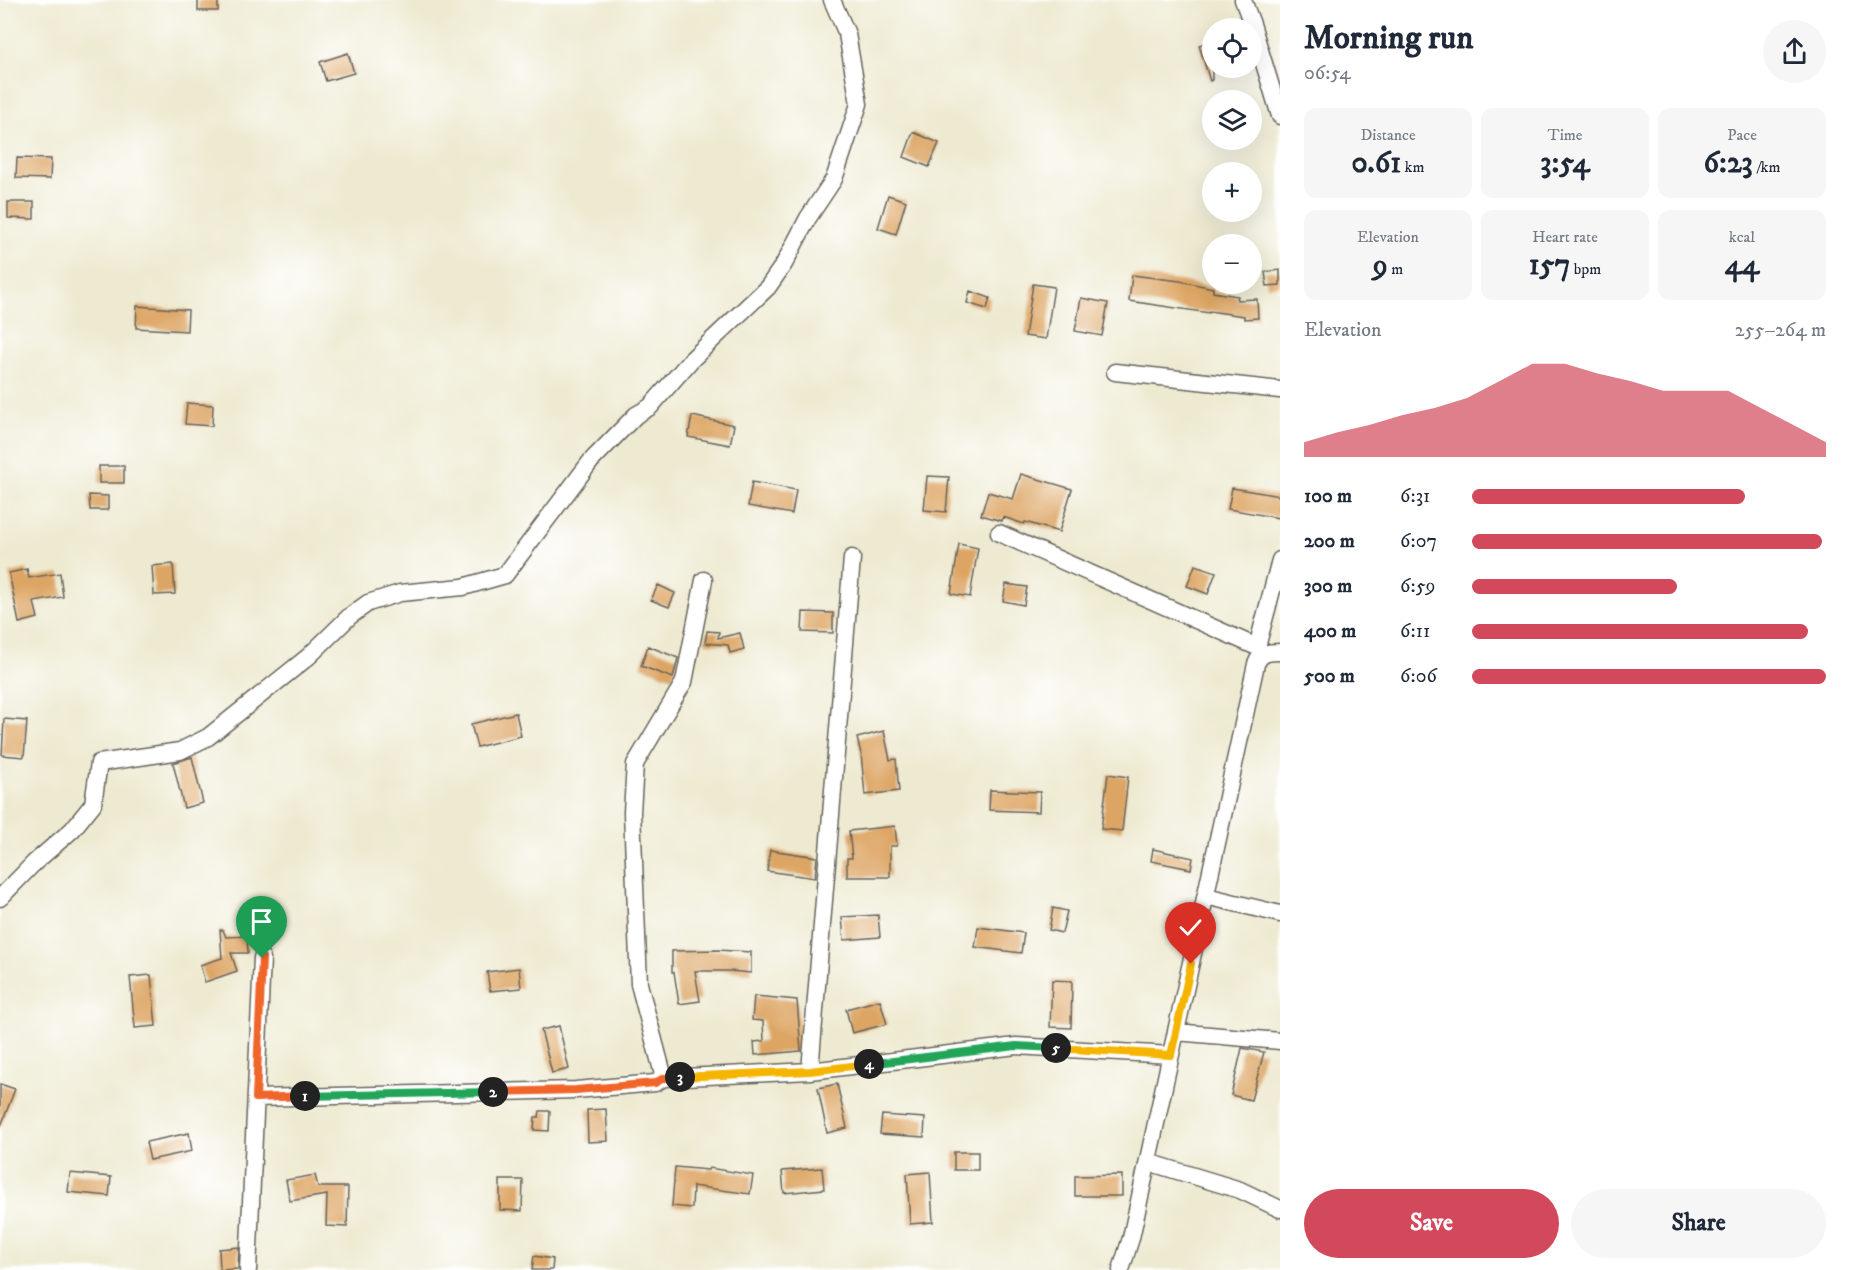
<!DOCTYPE html>
<meta charset="utf-8">
<style>
:root{--surface:#fff;--page:#f6f6f7;--text:#1f2937;--muted:#747a83;--accent:#d1495b}
body{margin:0;font-family:"IM FELL DW Pica",serif;background:var(--page);color:var(--text);height:100vh;display:flex;flex-direction:column;font-size:22px;white-space:nowrap}
*{box-sizing:border-box;margin:0}
p{font-size:20px;color:var(--muted)}
.icon{flex:none;width:33px;height:33px;fill:none;stroke:currentColor;stroke-width:2;stroke-linecap:round;stroke-linejoin:round}
.map{position:relative;flex:1;overflow:hidden}
.details{display:flex;flex-direction:column;background:var(--surface);width:570px}
.details>*{flex:none}
.fabs{position:absolute;left:1202px;top:18px;display:grid;gap:12px}
.fabs a{display:grid;place-items:center;width:60px;height:60px;border-radius:50%;background:var(--surface);box-shadow:0 6px 24px #0002;font-size:30px}
.pin{position:absolute;display:grid;place-items:center;width:51px;height:51px;color:#fff;margin:-62px -26px;border-radius:50% 50% 50% 0;rotate:-45deg;box-shadow:0 0 6px #0007}
.pin .icon{rotate:45deg}
.km{position:absolute;width:30px;height:30px;margin:-15px;border-radius:50%;background:#222;color:#fff;font-size:16px;line-height:30px;text-align:center}
.round{display:grid;place-items:center;flex:none;width:63px;height:63px;border-radius:32px;background:var(--page)}
.summary{display:flex;align-items:center;justify-content:space-between;height:102px;padding:0 24px}
h1{font-size:33px;font-weight:800;line-height:45px}
.metrics{display:grid;grid-template-columns:repeat(3,1fr);gap:9px;height:102px;padding:6px 24px}
.metrics div{display:grid;align-content:center;border-radius:12px;background:var(--page);text-align:center}
.metrics b{font-size:30px;font-weight:800}
.metrics small{font-size:16px;font-weight:400}
.metrics p{font-size:16px}
.chart{height:168px;padding:12px 24px}
.chart p{display:flex;justify-content:space-between}
.chart svg{width:100%;height:108px;margin-top:6px;fill:var(--accent);opacity:.7}
.cta{display:flex;gap:12px;margin-top:auto;padding:12px 24px}
.cta a{flex:1;height:69px;border-radius:36px;background:var(--accent);color:#fff;font-size:24px;font-weight:800;line-height:69px;text-align:center}
.cta a+a{background:var(--page);color:var(--text)}
ul{padding:0 24px;list-style:none;font-size:20px}
li{display:grid;grid-template-columns:96px 72px 1fr;align-items:center;height:45px}
li i{height:15px;border-radius:8px;background:var(--accent)}
main{display:flex;flex:1;min-height:0}
.map>svg:first-child{display:block}
.building{fill:#dda563}
.lines{fill:none;stroke-linecap:round;stroke-linejoin:round}
.minor-casing{stroke:#66645b;stroke-width:19}
.minor{stroke:#fff;stroke-width:16}
.split-1-casing{stroke:#fff;stroke-width:12}
.split-2-casing{stroke:#fff;stroke-width:12}
.split-3-casing{stroke:#fff;stroke-width:12}
.split-4-casing{stroke:#fff;stroke-width:12}
.split-5-casing{stroke:#fff;stroke-width:12}
.split-6-casing{stroke:#fff;stroke-width:12}
.split-1{stroke:#f0652b;stroke-width:8}
.split-2{stroke:#22a559;stroke-width:8}
.split-3{stroke:#f0652b;stroke-width:8}
.split-4{stroke:#f5b400;stroke-width:8}
.split-5{stroke:#22a559;stroke-width:8}
.split-6{stroke:#f5b400;stroke-width:8}
</style>
<main>
<div class="map">
<svg width="1280" height="1270" viewBox="0 0 1280 1270">
<rect width="100%" height="100%" fill="#fff"/>
<filter id="ink" filterUnits="userSpaceOnUse"><feTurbulence type="fractalNoise" baseFrequency=".0167" numOctaves="2"/><feDisplacementMap in="SourceGraphic" scale="12" xChannelSelector="R" yChannelSelector="G"/><feConvolveMatrix kernelMatrix="1 2 1 2 8 2 1 2 1" color-interpolation-filters="sRGB"/></filter>
<filter id="wash" filterUnits="userSpaceOnUse"><feTurbulence type="fractalNoise" baseFrequency=".008" numOctaves="4" result="noise"/><feDisplacementMap in="SourceGraphic" scale="24" xChannelSelector="R" yChannelSelector="G"/><feGaussianBlur stdDeviation="1.35" result="paint"/><feColorMatrix in="noise" values="0 0 0 0 0 0 0 0 0 0 0 0 0 0 0 0 0 1.4 0 .05"/><feComposite in="paint" operator="in"/></filter>
<g filter="url(#wash)">
<rect width="100%" height="100%" fill="#eeead1"/>
<g id="blocks">
<path class="building" d="M198,0H218V11H198Z
M1212,41V80L1210,81L1199,45Z
M348,53L354,73L326,81L320,62Z
M913,132L939,143L929,167L904,157Z
M17,158L51,159L50,179L16,178Z
M888,195L906,201L896,234L878,228Z
M8,202H34V219L8,218Z
M1280,270V285L1267,286L1265,272Z
M1132,275L1180,281L1213,288V292L1238,296L1237,300L1257,299L1258,318L1244,319V316L1209,311V313L1129,301Z
M1033,284L1054,287L1046,339L1025,336Z
M970,291L990,298L987,309L967,303Z
M1081,298L1108,303L1102,336L1075,331Z
M137,306L188,310L187,331L136,328Z
M187,403L213,405L212,426L185,424Z
M692,416L734,425L730,445L688,437Z
M99,466H124V483H99Z
M1021,474L1072,489L1059,532L1025,522L1024,524L1003,517L1002,521L981,515L988,492L1013,499Z
M927,476L949,477L946,512L924,510Z
M752,482L796,490L792,514L748,506Z
M1232,488L1280,496L1279,518L1228,509Z
M89,495L108,496V510H90Z
M959,544L978,548L970,597L951,594Z
M173,564L175,594L154,595L152,566Z
M1195,565L1216,572L1208,594L1187,586Z
M27,569L29,578L60,573L63,597L34,602L38,618L19,623L9,573Z
M1006,584L1027,587L1024,605L1003,601Z
M658,585L675,593L669,607L651,600Z
M803,612L833,613V633L802,632Z
M707,631L719,632L718,638L740,633L744,649L730,653L728,645L705,643Z
M648,646L678,658L673,678L641,666Z
M516,713L521,736L477,747L471,724Z
M4,719L27,721L24,757L2,755Z
M884,731L890,760L896,759L899,791L865,795L861,754L857,738Z
M192,757L203,803L184,808L173,763Z
M1108,774L1128,777L1122,831L1101,829Z
M990,790L1040,792L1039,812L989,810Z
M895,826L897,846H890V877H847V858H852L849,831Z
M1153,849L1193,858L1191,869L1151,861Z
M770,850L817,857L815,878L767,871Z
M1053,908L1067,911L1062,933L1049,930Z
M878,915L880,937L844,940L842,917Z
M978,927L1024,933L1021,953L975,947Z
M220,930H223L226,937L247,936L248,953H231L237,971L205,982L200,965L222,958Z
M717,950L751,952V973L729,971H695L700,1001L679,1004L674,972H672V951Z
M519,968L521,988L490,991L487,972Z
M151,975L156,1026L135,1028L130,977Z
M1052,980L1072,981L1071,1028L1050,1027Z
M754,996L797,1000L801,1051L755,1055L754,1042L764,1041L763,1021L752,1020Z
M880,1000L887,1024L852,1033L846,1009Z
M559,1026L569,1069L552,1073L541,1030Z
M1242,1048L1264,1052L1251,1100L1231,1095Z
M0,1084L15,1089L1,1126H0Z
M837,1084L847,1128L827,1133L818,1088Z
M606,1109L608,1141L588,1142L587,1110Z
M540,1111H550L549,1131L534,1130L535,1117H539Z
M882,1115L925,1118L924,1137L880,1134Z
M189,1133L192,1151L150,1160L146,1142Z
M954,1152H978V1170H954Z
M675,1167L708,1170L709,1168L753,1175L750,1194L693,1186L692,1208L672,1206Z
M822,1168L824,1189L784,1193L782,1171Z
M930,1172L933,1222L910,1224L907,1174Z
M70,1173L111,1177L109,1196L68,1192Z
M315,1175L318,1187H348L347,1227L326,1226L327,1195L290,1201L286,1180Z
M1122,1175V1196H1075V1176Z
M500,1180H523L522,1211L500,1210Z
M239,1247L238,1269L220,1270L219,1249Z
M534,1256L553,1259L552,1270H532Z"/>
</g>
</g>
<g filter="url(#ink)">
<use href="#blocks" fill-opacity="0" stroke="#66645b" stroke-width="1.5"/>
<g class="lines">
<g class="minor-casing">
<path id="minor" d="M1243,0L1252,24L1280,116
M1115,372L1280,390
M999,533L1257,647L1280,560
M1206,896L1280,914
M0,898L34,863L72,830L93,804L99,763L180,751L208,737L308,657L350,616L368,603L400,593L463,587L505,575L591,461L636,415L650,407L691,360L768,287L784,264L808,218L834,179L859,104L847,34L832,0
M1176,1032L1280,1041
M810,1071L852,558
M664,1078L639,984L632,812L635,764L684,682L704,580
M256,1098L576,1090L655,1083L664,1078L810,1071L1016,1046L1171,1055
M1148,1162L1240,1190L1280,1209
M248,1270L262,958
M1121,1270L1131,1238L1256,664C1261,652 1269,652 1280,652"/>
</g>
<use href="#minor" class="minor"/>
</g>
</g>
<g class="lines" filter="url(#ink)">
<g class="split-1-casing">
<path id="split-1" d="M262,958L256,1098L305,1096"/>
</g>
<g class="split-2-casing">
<path id="split-2" d="M305,1096L493,1092"/>
</g>
<g class="split-3-casing">
<path id="split-3" d="M493,1092L576,1090L655,1083L664,1078L680,1077"/>
</g>
<g class="split-4-casing">
<path id="split-4" d="M680,1077L810,1071L869,1064"/>
</g>
<g class="split-5-casing">
<path id="split-5" d="M869,1064L1016,1046L1056,1048"/>
</g>
<g class="split-6-casing">
<path id="split-6" d="M1056,1048L1171,1055L1191,964"/>
</g>
<use href="#split-1" class="split-1"/>
<use href="#split-2" class="split-2"/>
<use href="#split-3" class="split-3"/>
<use href="#split-4" class="split-4"/>
<use href="#split-5" class="split-5"/>
<use href="#split-6" class="split-6"/>
</g>
</svg>
<div class="fabs">
<a><svg class="icon" aria-label="locate" viewBox="0 0 24 24"><circle cx="12" cy="12" r="6"/><path d="M12 2v4M12 18v4M2 12h4M18 12h4"/></svg></a>
<a><svg class="icon" aria-label="layers" viewBox="0 0 24 24"><path d="M12 4l9 5-9 5-9-5zM3 14l9 5 9-5"/></svg></a>
<a>+</a>
<a>−</a>
</div>
<div class="pin" style="left:262px;top:958px;background:#1e9e55"><svg class="icon" aria-label="arrive" viewBox="0 0 24 24"><path d="M6 21V4h12l-3 4 3 4H6"/></svg></div>
<div class="pin" style="left:1191px;top:964px;background:#d93025"><svg class="icon" aria-label="check" viewBox="0 0 24 24"><path d="M5 12l5 5 9-10"/></svg></div>
<b class="km" style="left:305px;top:1096px">1</b>
<b class="km" style="left:493px;top:1092px">2</b>
<b class="km" style="left:680px;top:1077px">3</b>
<b class="km" style="left:869px;top:1064px">4</b>
<b class="km" style="left:1056px;top:1048px">5</b>
</div>
<section class="details">
<div class="summary"><div><h1>Morning run</h1><p>06:54</p></div><a class="round"><svg class="icon" aria-label="share" viewBox="0 0 24 24"><path d="M12 15V3M7 8l5-5 5 5M5 13v7h14v-7"/></svg></a></div>
<div class="metrics">
<div><p>Distance</p><b>0.61<small> km</small></b></div>
<div><p>Time</p><b>3:54</b></div>
<div><p>Pace</p><b>6:23<small> /km</small></b></div>
</div>
<div class="metrics">
<div><p>Elevation</p><b>9<small> m</small></b></div>
<div><p>Heart rate</p><b>157<small> bpm</small></b></div>
<div><p>kcal</p><b>44</b></div>
</div>
<div class="chart"><p><span>Elevation</span>255–264 m</p>
<svg viewBox="0 0 160 44" preserveAspectRatio="none"><path d="M0 44V38L10 34L20 31L30 27L40 24L50 20L60 13L70 6L80 6L90 10L100 13L110 17L120 17L130 17L140 24L150 31L160 38V44z"/></svg>
</div>
<ul>
<li><b>100 m</b>6:31<i style="width:77%"></i></li>
<li><b>200 m</b>6:07<i style="width:99%"></i></li>
<li><b>300 m</b>6:59<i style="width:58%"></i></li>
<li><b>400 m</b>6:11<i style="width:95%"></i></li>
<li><b>500 m</b>6:06<i style="width:100%"></i></li>
</ul>
<div class="cta"><a>Save</a><a>Share</a></div>
</section>
</main>
